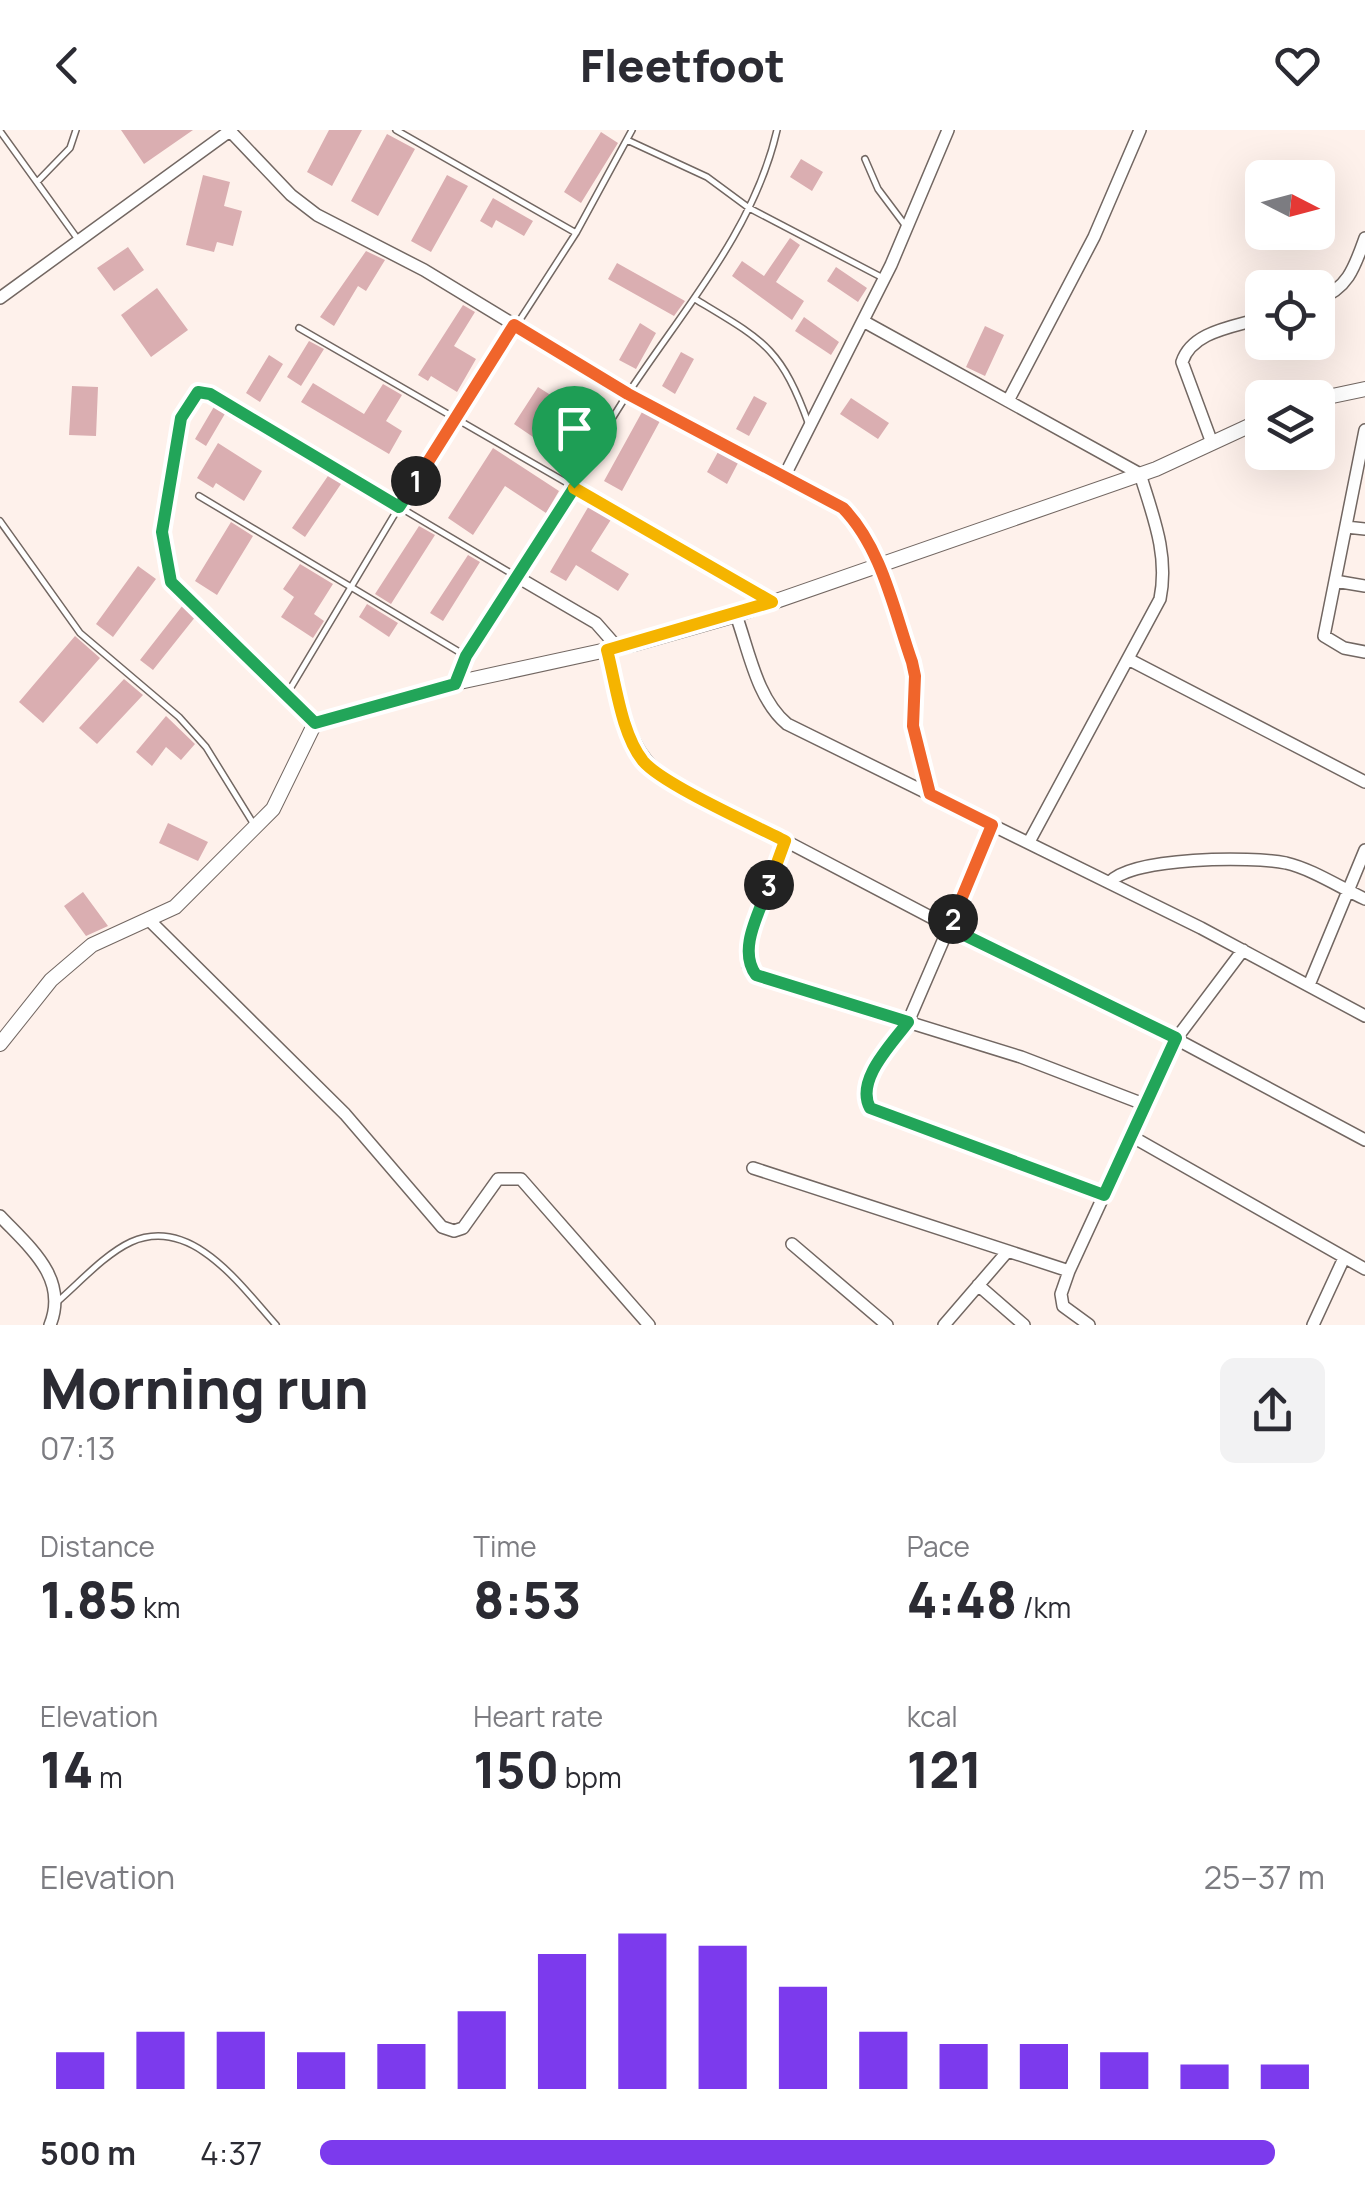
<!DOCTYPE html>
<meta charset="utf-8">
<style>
:root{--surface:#fff;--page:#f2f2f3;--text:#2b2b33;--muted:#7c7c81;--accent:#7c3aed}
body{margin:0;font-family:Manrope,sans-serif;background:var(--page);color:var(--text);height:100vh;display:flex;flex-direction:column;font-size:38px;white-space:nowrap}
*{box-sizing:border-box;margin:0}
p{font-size:32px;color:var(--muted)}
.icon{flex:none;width:55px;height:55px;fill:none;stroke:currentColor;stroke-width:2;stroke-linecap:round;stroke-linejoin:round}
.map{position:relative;height:1195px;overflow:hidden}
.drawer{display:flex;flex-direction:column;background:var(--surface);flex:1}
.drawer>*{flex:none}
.needle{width:65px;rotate:96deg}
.fabs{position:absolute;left:1245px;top:30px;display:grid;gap:20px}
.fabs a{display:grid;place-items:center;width:90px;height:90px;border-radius:15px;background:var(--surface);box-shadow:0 10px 40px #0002;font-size:50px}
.pin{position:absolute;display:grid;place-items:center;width:85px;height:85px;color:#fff;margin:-102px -42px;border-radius:50% 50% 50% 0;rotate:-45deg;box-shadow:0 0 10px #0007}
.pin .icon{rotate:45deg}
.km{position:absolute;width:50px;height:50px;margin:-25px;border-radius:50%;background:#222;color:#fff;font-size:28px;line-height:50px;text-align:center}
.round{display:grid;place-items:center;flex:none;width:105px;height:105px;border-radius:15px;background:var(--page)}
.summary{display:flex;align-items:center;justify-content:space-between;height:170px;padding:0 40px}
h1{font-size:55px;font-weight:800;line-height:75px}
.figures{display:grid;grid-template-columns:repeat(3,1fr);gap:15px;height:170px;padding:10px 40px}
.figures div{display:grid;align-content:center}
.figures b{font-size:50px;font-weight:800}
.figures small{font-size:28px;font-weight:400}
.figures p{font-size:28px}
.chart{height:280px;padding:20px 40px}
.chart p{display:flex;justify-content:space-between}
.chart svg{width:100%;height:180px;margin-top:10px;stroke:var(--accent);stroke-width:6}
ul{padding:0 40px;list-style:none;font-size:32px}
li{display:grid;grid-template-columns:160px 120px 1fr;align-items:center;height:75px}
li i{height:25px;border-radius:12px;background:var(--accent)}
header{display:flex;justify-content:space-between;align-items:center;height:130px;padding:0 40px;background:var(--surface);font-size:45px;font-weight:800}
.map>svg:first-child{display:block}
.building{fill:#daaeb1}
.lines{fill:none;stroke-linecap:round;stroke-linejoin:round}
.service-casing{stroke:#726762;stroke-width:8}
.minor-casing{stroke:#726762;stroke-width:14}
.tertiary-casing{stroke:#726762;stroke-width:16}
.service{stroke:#fff;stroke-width:5}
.minor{stroke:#fff;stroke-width:11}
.tertiary{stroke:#fff;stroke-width:14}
.split-1-casing{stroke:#fff;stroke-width:20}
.split-2-casing{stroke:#fff;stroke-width:20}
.split-3-casing{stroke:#fff;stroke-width:20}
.split-4-casing{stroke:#fff;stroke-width:20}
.split-1{stroke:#22a559;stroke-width:12}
.split-2{stroke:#f0652b;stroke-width:12}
.split-3{stroke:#22a559;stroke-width:12}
.split-4{stroke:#f5b400;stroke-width:12}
</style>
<header><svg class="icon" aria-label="back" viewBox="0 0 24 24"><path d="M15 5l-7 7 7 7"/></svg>Fleetfoot<svg class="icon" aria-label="heart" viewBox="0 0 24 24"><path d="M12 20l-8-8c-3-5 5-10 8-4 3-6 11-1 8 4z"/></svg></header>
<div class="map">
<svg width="1365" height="1195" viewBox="0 0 1365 1195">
<rect width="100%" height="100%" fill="#fef1eb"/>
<path class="building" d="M121,0H193L144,34Z
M329,0H362L332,56L307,42Z
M601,2L618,13L581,73L564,62Z
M387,4L415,19L378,86L351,71Z
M801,29L823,42L812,61L790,47Z
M203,45L230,52L224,76L242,81L233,116L217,112L214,122L186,115Z
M447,45L468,56L431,122L411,111Z
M493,68L533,91L524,106L496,90L492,98L480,91Z
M790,108L800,115L776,152L804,171L792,190L732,146L742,131L764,146Z
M128,117L144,140L114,161L97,138Z
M366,121L385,130L366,161L358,156L334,196L320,187Z
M617,133L685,171L674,186L608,149Z
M836,137L867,158L858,172L827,151Z
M157,158L188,200L151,227L121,185Z
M463,175L475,182L454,216L476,229L457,262L431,246L428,251L418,245Z
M804,187L839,212L831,225L795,201Z
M640,193L656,203L636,239L619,230Z
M985,196L1004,205L985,246L966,237Z
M309,211L324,219L301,256L287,247Z
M681,222L694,229L675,264L662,256Z
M269,225L283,234L260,272L246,263Z
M313,253L364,284L383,254L402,265L386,291L402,301L389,324L301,272Z
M72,256L98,257L96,306L69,305Z
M538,257L560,271L536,309L514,294Z
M754,266L767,273L749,306L736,299Z
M851,268L889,293L878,309L840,284Z
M215,275L226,282L206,316L195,309Z
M642,282L660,291L622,361L604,351Z
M218,313L262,341L244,371L216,353L213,358L197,348Z
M493,318L559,361L546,383L505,356L473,405L448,388Z
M718,322L738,333L727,354L707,342Z
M330,343L343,351L305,407L292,398Z
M590,374L612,388L591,421L629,444L618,461L576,435L566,451L550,442Z
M231,392L253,406L217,465L195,451Z
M419,396L435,405L391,474L375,464Z
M468,425L480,432L443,491L430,483Z
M300,434L333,454L314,484L324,491L313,508L281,487L294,467L283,459Z
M138,436L156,449L113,507L96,494Z
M367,474L398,493L389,507L359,487Z
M183,475L196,486L153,540L140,530Z
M75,506L100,528L43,593L19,572Z
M124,549L143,565L97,614L79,598Z
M166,586L195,614L181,630L166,617L152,636L136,622Z
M168,693L208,712L198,731L159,713Z
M83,762L108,796L86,806L64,776Z"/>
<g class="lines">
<g class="service-casing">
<path id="service" d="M396,0L576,103
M0,1L77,108
M627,10L707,47L749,78L883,148
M865,29L878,59L905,95
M37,52L70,18L76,0
M695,169C763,210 781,217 809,295
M299,198L768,469
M199,366L466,526
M0,391L80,503L179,587L206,617L253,693
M880,438L915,546L913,596L928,659
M457,548C468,509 500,477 521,444C558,385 589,323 627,265C682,181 754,101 777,0
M287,564L399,377L576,103L632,0
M313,591L171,452L162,402L181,288L198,263L209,264L519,448
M57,1172C79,1153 105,1124 131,1112C192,1085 241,1156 276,1195"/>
</g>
<g class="minor-casing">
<path id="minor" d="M230,1L291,65L317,85L424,140L628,264L843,378L859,394L879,435
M0,168L231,0
M1318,169C1348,159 1355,136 1365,108
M863,191L1140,344C1153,386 1169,425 1160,469L1029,712
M1008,271L1094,107L1140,0
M1365,300L1324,506L1344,518L1365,522
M1212,313L1182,232C1192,201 1234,197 1262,188
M785,345L891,135L948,0
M1346,397L1365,399
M519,448L596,493L618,518
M1335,451L1365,456
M736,485C749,521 757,569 787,594L1201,798L1365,886
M607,520C619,565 624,616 662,646L1037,843L1176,909L1365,1010
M1128,529L1365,652
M993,695L908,892L875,937L865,968L870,978L888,985L1104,1065
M785,711L747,818L748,835L756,845L1021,927L1146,975
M1110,752C1133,727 1251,726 1286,733C1312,739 1341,758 1365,769
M148,789L345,984L442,1097L454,1101L463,1098L498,1049H521L649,1195
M1309,855L1365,720
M1131,1006L1365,1139
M753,1038L1069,1141
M0,1086C29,1117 69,1148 50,1195
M792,1114L887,1195
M978,1155L1024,1195
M944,1195L1007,1122
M1089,1195L1063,1176L1061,1164L1069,1141L1176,909L1243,820
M1313,1195L1344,1128"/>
</g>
<g class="tertiary-casing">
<path id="tertiary" d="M1318,269L1365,259
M0,914L51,850L92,815L175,777L273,679L315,593L455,553L634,514L736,485L1156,339L1262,290"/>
</g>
<use href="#service" class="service"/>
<use href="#minor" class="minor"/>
<use href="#tertiary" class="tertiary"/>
</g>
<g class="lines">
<g class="split-1-casing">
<path id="split-1" d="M416,351L399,377L210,264L198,262L181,288L162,402L171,452L315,593L455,554L466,526L574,358"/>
</g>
<g class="split-2-casing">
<path id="split-2" d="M416,351L514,195L628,264L843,378C882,418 894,481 912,532L915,546L913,596L930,664L992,695L953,789"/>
</g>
<g class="split-3-casing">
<path id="split-3" d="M769,755C760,782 737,819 756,845L908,892C892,914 855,950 870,978L1104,1065L1176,908L950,798L953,789"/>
</g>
<g class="split-4-casing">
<path id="split-4" d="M574,358L772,472L607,520C616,554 621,603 643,631C662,654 754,695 785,711L769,755"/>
</g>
<use href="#split-1" class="split-1"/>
<use href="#split-2" class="split-2"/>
<use href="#split-3" class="split-3"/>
<use href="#split-4" class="split-4"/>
</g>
</svg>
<div class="fabs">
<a><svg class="needle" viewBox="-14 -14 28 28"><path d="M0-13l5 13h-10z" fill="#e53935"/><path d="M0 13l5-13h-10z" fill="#7c7c81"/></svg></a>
<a><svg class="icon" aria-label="locate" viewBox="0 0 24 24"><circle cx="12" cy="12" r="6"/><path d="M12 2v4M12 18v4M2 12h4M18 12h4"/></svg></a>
<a><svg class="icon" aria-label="layers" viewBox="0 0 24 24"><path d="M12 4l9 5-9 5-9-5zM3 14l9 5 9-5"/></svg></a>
</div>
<div class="pin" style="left:574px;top:358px;background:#1e9e55"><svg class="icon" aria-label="arrive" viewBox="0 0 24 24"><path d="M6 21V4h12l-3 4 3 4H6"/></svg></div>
<b class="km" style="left:416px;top:351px">1</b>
<b class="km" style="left:953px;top:789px">2</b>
<b class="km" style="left:769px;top:755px">3</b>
</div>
<section class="drawer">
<div class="summary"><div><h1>Morning run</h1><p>07:13</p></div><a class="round"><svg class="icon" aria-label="share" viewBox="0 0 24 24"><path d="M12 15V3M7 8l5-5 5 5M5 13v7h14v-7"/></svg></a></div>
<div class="figures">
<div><p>Distance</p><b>1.85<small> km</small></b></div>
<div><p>Time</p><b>8:53</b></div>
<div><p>Pace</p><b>4:48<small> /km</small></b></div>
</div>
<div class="figures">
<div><p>Elevation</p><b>14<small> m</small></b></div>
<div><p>Heart rate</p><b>150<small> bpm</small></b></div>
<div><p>kcal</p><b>121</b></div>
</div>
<div class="chart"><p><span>Elevation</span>25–37 m</p>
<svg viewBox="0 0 160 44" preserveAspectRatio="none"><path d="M5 44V35M15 44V30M25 44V30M35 44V35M45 44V33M55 44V25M65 44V11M75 44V6M85 44V9M95 44V19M105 44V30M115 44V33M125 44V33M135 44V35M145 44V38M155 44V38"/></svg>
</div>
<ul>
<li><b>500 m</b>4:37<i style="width:95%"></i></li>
</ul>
</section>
